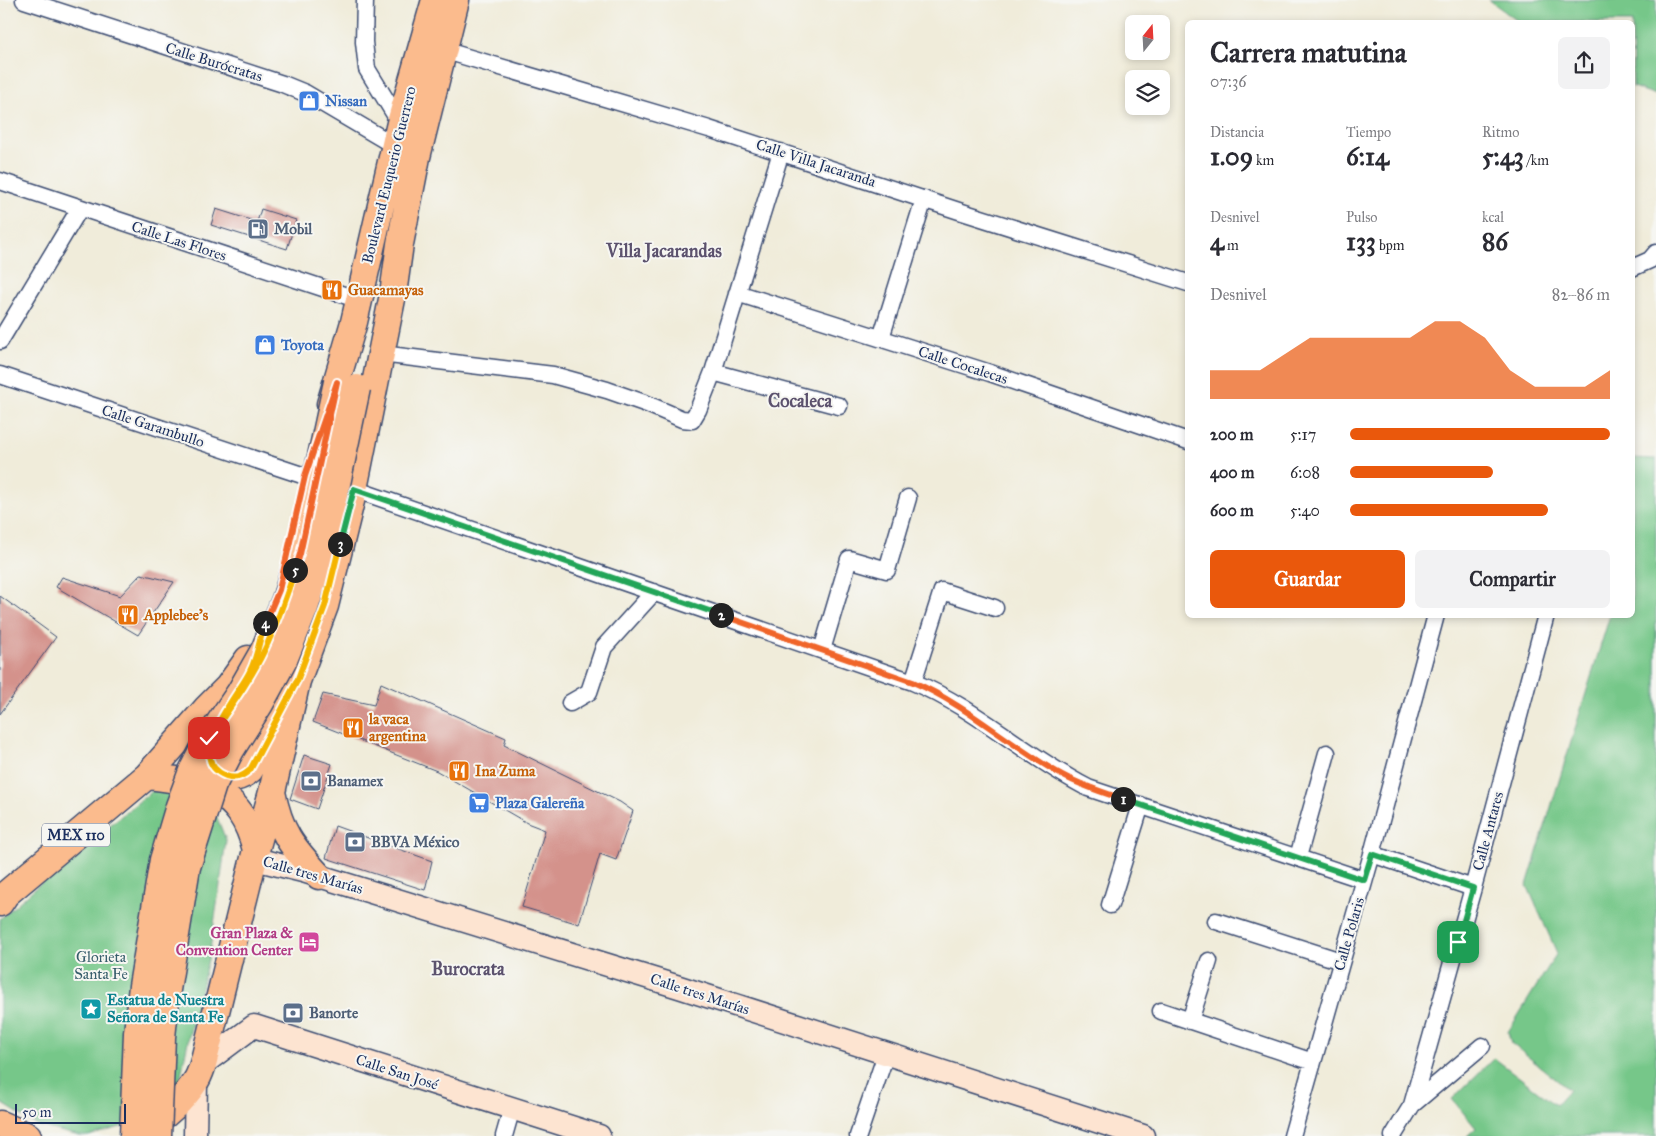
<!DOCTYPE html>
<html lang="es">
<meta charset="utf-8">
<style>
:root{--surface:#fff;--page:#f2f2f3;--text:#2b2b33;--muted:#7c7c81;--accent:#ea580c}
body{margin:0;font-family:"IM FELL Great Primer",serif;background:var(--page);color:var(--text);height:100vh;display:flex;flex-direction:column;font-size:19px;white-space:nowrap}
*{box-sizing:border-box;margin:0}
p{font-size:16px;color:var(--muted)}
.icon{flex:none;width:28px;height:28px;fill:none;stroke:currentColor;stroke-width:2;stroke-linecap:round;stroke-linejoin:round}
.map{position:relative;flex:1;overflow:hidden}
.panel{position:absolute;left:1185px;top:20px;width:450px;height:598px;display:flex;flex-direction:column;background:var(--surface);border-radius:8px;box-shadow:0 2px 8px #0003}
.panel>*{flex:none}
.needle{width:32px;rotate:18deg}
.fabs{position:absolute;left:1125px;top:15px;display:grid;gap:10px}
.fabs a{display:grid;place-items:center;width:45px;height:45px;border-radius:8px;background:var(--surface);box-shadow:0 2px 8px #0003;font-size:25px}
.scale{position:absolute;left:15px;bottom:12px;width:111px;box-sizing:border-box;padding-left:5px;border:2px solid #1b2f5e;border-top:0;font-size:14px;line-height:18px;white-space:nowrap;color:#1b2f5e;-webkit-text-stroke:4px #f6f6f2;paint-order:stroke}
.pin{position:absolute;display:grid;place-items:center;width:42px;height:42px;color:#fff;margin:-21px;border-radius:10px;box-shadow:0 2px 8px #0006}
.km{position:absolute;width:25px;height:25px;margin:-12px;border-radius:50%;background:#222;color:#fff;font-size:14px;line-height:25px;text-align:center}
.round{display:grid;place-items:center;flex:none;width:52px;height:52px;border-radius:8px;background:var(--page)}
.overview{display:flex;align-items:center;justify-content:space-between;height:85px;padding:0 25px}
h1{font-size:28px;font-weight:700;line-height:38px}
.stats{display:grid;grid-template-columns:repeat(3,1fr);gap:8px;height:85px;padding:5px 25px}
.stats div{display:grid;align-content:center}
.stats b{font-size:25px;font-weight:700}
.stats small{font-size:14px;font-weight:400}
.stats p{font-size:14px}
.chart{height:140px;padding:10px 25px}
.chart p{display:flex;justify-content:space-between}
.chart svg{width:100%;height:90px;margin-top:5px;fill:var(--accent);opacity:.7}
.action{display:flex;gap:10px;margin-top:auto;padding:10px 25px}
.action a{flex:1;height:58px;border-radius:8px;background:var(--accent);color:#fff;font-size:20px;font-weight:700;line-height:58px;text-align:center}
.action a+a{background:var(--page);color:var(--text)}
ul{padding:0 25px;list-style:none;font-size:16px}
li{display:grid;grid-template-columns:80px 60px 1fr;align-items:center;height:38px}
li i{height:12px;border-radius:6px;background:var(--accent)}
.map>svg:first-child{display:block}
.green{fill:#76c789;stroke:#487b74}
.building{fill:#d4928b}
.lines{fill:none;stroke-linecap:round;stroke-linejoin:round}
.street-casing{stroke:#3b4b71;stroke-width:19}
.secondary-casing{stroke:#3b4b71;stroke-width:25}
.primary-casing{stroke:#3b4b71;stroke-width:29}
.street{stroke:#fff;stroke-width:16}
.secondary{stroke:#fde4d1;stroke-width:22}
.primary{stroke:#fbbb8d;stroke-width:26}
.primary-bridge-casing{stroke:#3b4b71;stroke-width:29;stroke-linecap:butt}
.primary-bridge{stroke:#fbbb8d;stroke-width:26}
.split-1-casing{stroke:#fff;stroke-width:10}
.split-2-casing{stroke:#fff;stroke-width:10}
.split-3-casing{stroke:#fff;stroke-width:10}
.split-4-casing{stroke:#fff;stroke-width:10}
.split-5-casing{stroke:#fff;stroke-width:10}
.split-6-casing{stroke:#fff;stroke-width:10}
.split-1{stroke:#22a559;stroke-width:6}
.split-2{stroke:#f0652b;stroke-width:6}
.split-3{stroke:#22a559;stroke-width:6}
.split-4{stroke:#f5b400;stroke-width:6}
.split-5{stroke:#f0652b;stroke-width:6}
.split-6{stroke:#f5b400;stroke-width:6}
.labels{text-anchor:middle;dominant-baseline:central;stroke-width:4;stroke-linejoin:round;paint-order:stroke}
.shield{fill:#f6f6f2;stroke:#5d6b8a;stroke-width:1}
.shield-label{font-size:14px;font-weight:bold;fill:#1b2f5e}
.street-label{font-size:15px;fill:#1b2f5e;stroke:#f6f6f2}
.shop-label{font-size:15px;font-weight:bold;fill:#366cbe;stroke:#f6f6f2;text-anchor:start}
.service-label{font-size:15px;font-weight:bold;fill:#4e5e75;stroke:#f6f6f2;text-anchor:start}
.food-label{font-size:15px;font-weight:bold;fill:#c56008;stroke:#f6f6f2;text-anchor:start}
.hotel-label{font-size:15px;font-weight:bold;fill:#b23c85;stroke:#f6f6f2;text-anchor:end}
.park-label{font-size:15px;fill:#365d6b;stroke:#f6f6f2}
.culture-label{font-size:15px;font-weight:bold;fill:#0d838f;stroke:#f6f6f2;text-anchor:start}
.quarter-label{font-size:18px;font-weight:bold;fill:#5c526e;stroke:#f6f6f2}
</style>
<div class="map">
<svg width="1656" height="1136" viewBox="0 0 1656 1136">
<rect width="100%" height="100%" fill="#f6f6f2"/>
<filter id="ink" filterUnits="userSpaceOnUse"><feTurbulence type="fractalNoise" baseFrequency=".02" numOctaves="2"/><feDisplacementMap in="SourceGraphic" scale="10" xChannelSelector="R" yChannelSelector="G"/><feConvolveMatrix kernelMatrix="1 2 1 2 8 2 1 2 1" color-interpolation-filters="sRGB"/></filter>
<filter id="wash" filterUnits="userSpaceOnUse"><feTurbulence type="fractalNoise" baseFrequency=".0096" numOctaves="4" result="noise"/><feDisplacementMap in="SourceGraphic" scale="20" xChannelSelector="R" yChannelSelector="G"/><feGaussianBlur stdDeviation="1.12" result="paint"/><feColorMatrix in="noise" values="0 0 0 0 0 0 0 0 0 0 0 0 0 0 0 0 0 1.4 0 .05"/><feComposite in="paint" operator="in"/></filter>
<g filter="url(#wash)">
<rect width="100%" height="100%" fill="#f0ecda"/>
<path class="green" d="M1489,0H1656V95L1633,87L1632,22H1519Z
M1633,458L1656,459V1136H1467L1476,1128L1452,1099L1494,1058L1556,1105L1569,1090L1511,1043L1508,1032L1557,953L1527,885L1610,615H1632Z
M176,789L211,803L226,840L220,885L209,956L189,1036L179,1086L135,1123L88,1136H80L38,1126L0,1102V919L68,859L152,791Z"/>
<g id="blocks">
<path class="building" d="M216,209L257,222L261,209L296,220L287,249L211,225Z
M141,574L174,582L138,635L56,587L62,577L120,596Z
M0,596L56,637L0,714Z
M381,683L506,738L504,745L620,802L633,811L616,860L600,854L579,924L522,907L545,830L527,823L437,771L313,722L323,694L374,705Z
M304,755L332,764L317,809L290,799Z
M335,826L432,861L425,890L326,858Z"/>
</g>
</g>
<g filter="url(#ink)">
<use href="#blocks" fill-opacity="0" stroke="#3b4b71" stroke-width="1"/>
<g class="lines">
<g class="street-casing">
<path id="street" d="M24,0L283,84L305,93L395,146
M365,0L364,42L367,69L400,123
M443,50L709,129L959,211L1188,283
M0,181L359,300
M1632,268L1650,260L1656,253
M737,293L990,373L1188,441
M881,338L924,199
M0,341L80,208
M381,354L553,375L607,390L647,404L682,419L692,420L698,410L713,372L781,152
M713,372L839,406
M0,375L305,476
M354,489L913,682C976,708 1027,757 1088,788L1364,880
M822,650L849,559L887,570L908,498
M913,682L942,591L995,608
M570,703L589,692L604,647L654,592
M1372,854L1473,888
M1298,857L1327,753
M1110,905L1141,805
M1216,921L1341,961
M1161,1011L1313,1062
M1190,1021L1209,961
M1412,1105L1482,1046
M504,1136L512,1108
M858,1136L886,1054
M1292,1136L1372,854L1436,615
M1393,1136L1412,1105L1473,888L1546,615"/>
</g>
<g class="secondary-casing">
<path id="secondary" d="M255,859L303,871L679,987L1143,1136
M203,1064L254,1026L599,1136
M195,1136L196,1082"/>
</g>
<g class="primary-casing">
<path id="primary" d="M330,404L354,322L400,123L435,0
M209,753C213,775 232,786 250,770L281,712
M272,792C280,832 291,846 319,876
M256,850L272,792L297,681L325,606L354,489L393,294L400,244L417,157L456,0
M0,903L6,894L147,776L206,709L228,687L248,659
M0,1124L28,1136
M145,1128C163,1119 183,1100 195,1082C199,1077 201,1070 203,1064L256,850C240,787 204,783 147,776"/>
</g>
<use href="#street" class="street"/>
<use href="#secondary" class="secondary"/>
<use href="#primary" class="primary"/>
<g class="primary-bridge-casing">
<path id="primary-bridge" d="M133,1136L137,1033L142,986L163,860L179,806L192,771L209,738L240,692L264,650L285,600L300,554L337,382
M158,1136L162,1037L167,990L187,867L213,785L231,750L260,704L284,660L305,608L321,560L357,388"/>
</g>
<use href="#primary-bridge" class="primary-bridge"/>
</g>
</g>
<g class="lines" filter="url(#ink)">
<g class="split-1-casing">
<path id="split-1" d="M1123,799L1364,880L1372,854L1473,888L1458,942"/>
</g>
<g class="split-2-casing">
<path id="split-2" d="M721,615L913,682C967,705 1011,747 1062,775C1082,786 1102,792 1123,799"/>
</g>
<g class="split-3-casing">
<path id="split-3" d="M340,544L354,489L721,615"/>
</g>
<g class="split-4-casing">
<path id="split-4" d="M265,623C259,639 258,656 250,671C239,695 181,758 226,776C236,780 243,776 250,770L297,681L325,606L340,544"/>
</g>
<g class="split-5-casing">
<path id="split-5" d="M265,623L279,590L305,476L337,382L300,554L295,570"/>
</g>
<g class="split-6-casing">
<path id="split-6" d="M209,738C229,709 250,681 265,649C277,624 286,597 295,570"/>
</g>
<use href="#split-1" class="split-1"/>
<use href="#split-2" class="split-2"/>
<use href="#split-3" class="split-3"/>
<use href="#split-4" class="split-4"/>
<use href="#split-5" class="split-5"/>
<use href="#split-6" class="split-6"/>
</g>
<defs>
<g id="shop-square" transform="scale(1.125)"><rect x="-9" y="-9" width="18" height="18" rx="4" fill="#3f7fe0" stroke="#f6f6f2"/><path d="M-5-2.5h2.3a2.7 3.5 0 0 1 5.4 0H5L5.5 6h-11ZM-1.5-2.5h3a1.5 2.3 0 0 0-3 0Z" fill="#fff"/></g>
<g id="fuel-square" transform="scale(1.125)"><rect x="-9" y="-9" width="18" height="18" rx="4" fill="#5c6f8a" stroke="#f6f6f2"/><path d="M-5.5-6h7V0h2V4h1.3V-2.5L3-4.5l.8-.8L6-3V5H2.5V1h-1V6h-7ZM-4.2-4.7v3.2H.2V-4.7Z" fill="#fff"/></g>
<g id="restaurant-square" transform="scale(1.125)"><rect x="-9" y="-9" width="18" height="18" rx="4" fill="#e8710a" stroke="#f6f6f2"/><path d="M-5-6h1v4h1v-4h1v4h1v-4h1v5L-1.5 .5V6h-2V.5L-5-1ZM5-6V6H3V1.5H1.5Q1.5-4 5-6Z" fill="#fff"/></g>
<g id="bank-square" transform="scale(1.125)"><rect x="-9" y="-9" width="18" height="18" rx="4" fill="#5c6f8a" stroke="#f6f6f2"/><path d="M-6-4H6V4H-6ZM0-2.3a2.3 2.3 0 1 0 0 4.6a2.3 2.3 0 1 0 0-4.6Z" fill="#fff"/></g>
<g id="supermarket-square" transform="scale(1.125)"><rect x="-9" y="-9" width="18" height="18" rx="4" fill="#3f7fe0" stroke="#f6f6f2"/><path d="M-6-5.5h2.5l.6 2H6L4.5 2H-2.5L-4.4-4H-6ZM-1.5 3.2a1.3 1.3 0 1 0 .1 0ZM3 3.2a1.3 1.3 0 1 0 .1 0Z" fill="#fff"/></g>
<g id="hotel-square" transform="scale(1.125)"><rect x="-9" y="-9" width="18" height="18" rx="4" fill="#d1479c" stroke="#f6f6f2"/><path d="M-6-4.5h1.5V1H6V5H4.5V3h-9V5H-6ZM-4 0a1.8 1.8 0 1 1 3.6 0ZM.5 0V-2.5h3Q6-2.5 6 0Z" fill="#fff"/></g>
<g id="sight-square" transform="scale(1.125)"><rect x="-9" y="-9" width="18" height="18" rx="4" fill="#0f9aa8" stroke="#f6f6f2"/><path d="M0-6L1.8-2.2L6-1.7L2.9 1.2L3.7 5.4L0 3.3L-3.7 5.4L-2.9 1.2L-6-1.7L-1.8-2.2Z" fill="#fff"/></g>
</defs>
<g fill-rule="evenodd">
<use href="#shop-square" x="309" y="101"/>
<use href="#fuel-square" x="258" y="229"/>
<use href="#restaurant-square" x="332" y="290"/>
<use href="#shop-square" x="265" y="345"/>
<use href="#restaurant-square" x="128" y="615"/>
<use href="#restaurant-square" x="353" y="728"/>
<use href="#restaurant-square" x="459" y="771"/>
<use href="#bank-square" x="311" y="781"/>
<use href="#supermarket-square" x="479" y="803"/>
<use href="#bank-square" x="355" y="842"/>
<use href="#hotel-square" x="309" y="942"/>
<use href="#sight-square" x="91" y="1009"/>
<use href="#bank-square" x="293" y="1013"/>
</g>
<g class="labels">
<rect class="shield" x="42" y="823.5" width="68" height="23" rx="4"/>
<g class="shield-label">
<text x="76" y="835">MEX 110</text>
</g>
<g class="street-label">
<text transform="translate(214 62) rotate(17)">Calle Burócratas</text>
<text transform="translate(816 163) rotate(18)">Calle Villa Jacaranda</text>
<text transform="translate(389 175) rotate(-76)">Boulevard Euquerio Guerrero</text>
<text transform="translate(179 241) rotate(18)">Calle Las Flores</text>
<text transform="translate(963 365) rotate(18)">Calle Cocalecas</text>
<text transform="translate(153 426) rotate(18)">Calle Garambullo</text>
<text transform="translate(1488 831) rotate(-75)">Calle Antares</text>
<text transform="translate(313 875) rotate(16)">Calle tres Marías</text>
<text transform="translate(1349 934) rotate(-74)">Calle Polaris</text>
<text transform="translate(700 994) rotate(18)">Calle tres Marías</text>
<text transform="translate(397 1072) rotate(18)">Calle San José</text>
</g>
<g class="shop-label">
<text x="325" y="101">Nissan</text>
<text x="281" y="345">Toyota</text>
<text x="495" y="803">Plaza Galereña</text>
</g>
<g class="service-label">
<text x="274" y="229">Mobil</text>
<text x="327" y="781">Banamex</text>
<text x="371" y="842">BBVA México</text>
<text x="309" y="1013">Banorte</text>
</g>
<g class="food-label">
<text x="348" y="290">Guacamayas</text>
<text x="144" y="615">Applebee's</text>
<text x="369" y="719">la vaca<tspan x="369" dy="17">argentina</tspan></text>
<text x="475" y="771">Ina Zuma</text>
</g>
<g class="hotel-label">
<text x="293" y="933">Gran Plaza &amp;<tspan x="293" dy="17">Convention Center</tspan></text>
</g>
<g class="park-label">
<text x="101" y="957">Glorieta<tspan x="101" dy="17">Santa Fe</tspan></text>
</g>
<g class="culture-label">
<text x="107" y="1000">Estatua de Nuestra<tspan x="107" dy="17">Señora de Santa Fe</tspan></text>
</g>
<g class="quarter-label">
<text x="664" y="251">Villa Jacarandas</text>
<text x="800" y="401">Cocaleca</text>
<text x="468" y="969">Burocrata</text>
</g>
</g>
</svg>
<div class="fabs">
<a><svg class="needle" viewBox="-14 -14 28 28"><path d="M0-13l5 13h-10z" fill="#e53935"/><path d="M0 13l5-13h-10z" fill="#7c7c81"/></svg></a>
<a><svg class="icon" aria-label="layers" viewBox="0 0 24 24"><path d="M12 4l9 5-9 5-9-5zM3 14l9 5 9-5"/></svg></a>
</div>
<div class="scale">50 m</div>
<div class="pin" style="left:1458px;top:942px;background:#1e9e55"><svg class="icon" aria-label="arrive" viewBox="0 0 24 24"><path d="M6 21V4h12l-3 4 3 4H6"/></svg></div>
<div class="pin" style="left:209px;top:738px;background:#d93025"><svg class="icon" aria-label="check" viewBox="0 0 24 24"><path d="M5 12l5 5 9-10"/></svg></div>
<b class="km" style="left:1123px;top:799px">1</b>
<b class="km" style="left:721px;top:615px">2</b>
<b class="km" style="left:340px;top:544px">3</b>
<b class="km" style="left:265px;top:623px">4</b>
<b class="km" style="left:295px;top:570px">5</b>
<section class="panel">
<div class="overview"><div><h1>Carrera matutina</h1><p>07:36</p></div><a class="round"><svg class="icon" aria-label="share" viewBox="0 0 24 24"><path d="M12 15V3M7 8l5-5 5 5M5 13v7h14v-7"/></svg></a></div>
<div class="stats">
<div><p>Distancia</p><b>1.09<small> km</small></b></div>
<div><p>Tiempo</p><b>6:14</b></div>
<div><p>Ritmo</p><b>5:43<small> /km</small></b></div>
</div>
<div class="stats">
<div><p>Desnivel</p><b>4<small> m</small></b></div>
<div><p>Pulso</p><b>133<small> bpm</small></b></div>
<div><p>kcal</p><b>86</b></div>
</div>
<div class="chart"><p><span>Desnivel</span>82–86 m</p>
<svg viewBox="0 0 160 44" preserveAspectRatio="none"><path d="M0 44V30L10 30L20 30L30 22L40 14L50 14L60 14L70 14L80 14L90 6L100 6L110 14L120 30L130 38L140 38L150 38L160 30V44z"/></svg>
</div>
<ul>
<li><b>200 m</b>5:17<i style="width:100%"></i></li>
<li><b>400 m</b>6:08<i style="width:55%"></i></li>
<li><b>600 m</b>5:40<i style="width:76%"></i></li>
</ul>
<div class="action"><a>Guardar</a><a>Compartir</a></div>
</section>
</div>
